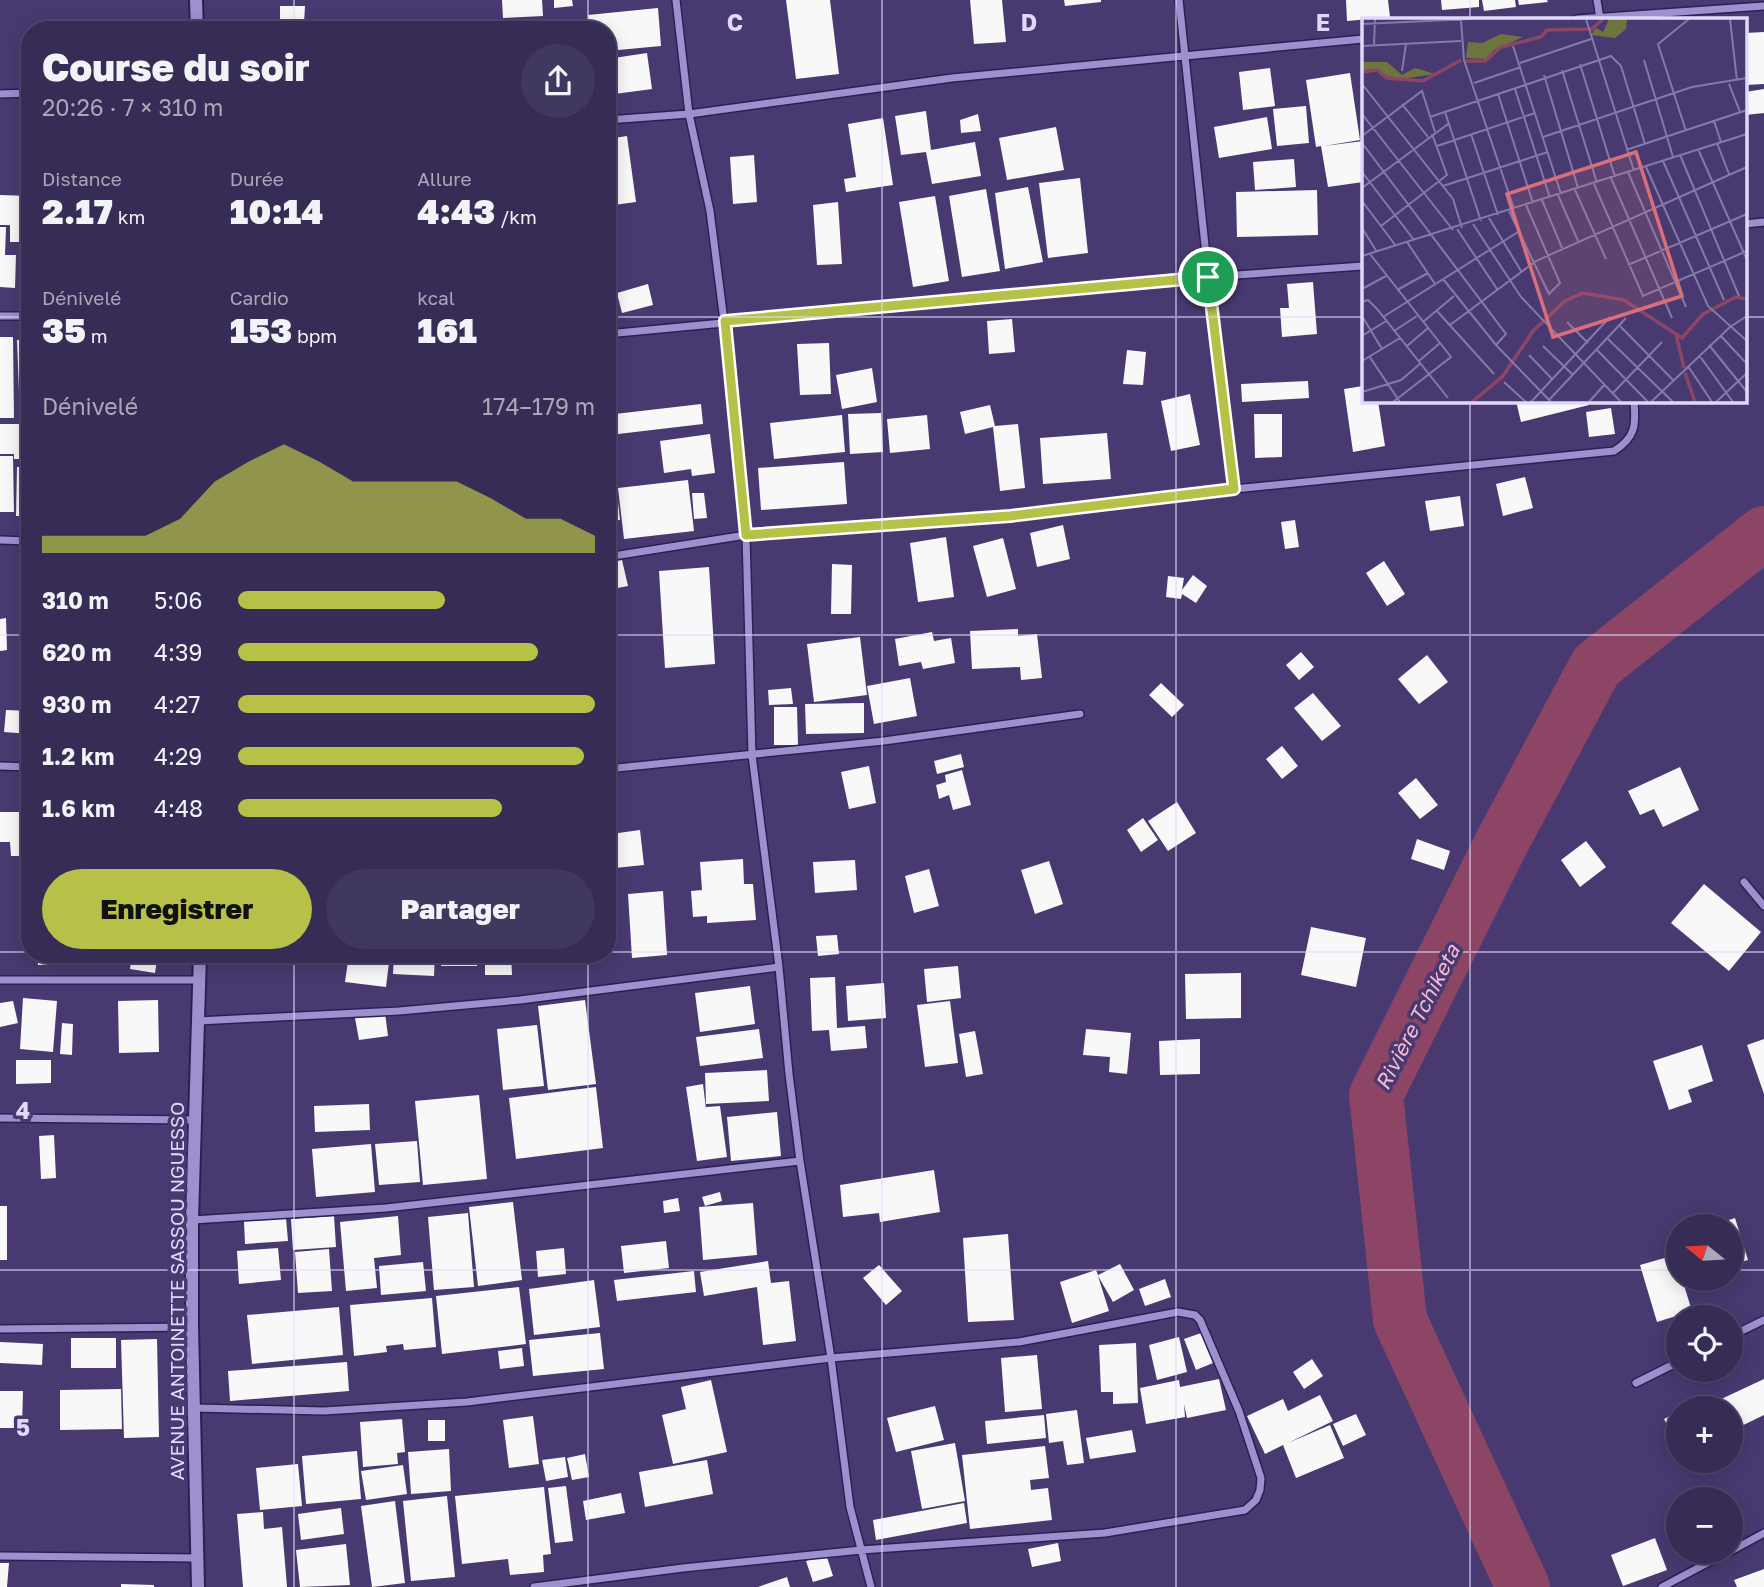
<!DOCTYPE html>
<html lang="fr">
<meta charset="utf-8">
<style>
:root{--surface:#362c55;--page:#41385f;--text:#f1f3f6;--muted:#aaa7b9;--line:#50486c;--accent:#b8c147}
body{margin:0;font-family:"Golos Text",sans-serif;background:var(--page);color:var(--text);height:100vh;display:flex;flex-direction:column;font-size:26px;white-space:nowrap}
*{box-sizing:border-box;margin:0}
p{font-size:23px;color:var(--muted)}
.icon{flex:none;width:38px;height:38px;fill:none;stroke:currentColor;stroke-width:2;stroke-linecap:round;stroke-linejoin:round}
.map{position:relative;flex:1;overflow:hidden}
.side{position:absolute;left:21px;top:21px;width:595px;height:942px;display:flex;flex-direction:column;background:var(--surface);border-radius:28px;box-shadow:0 4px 18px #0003,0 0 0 2px var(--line)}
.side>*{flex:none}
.needle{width:46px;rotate:288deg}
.fabs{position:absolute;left:1666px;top:1214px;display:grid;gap:14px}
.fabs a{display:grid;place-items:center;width:77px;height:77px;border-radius:50%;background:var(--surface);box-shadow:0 4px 18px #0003,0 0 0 2px var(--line);font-size:35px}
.pin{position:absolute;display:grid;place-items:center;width:60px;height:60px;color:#fff;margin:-30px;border:4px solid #fff;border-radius:50%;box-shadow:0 2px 7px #0007}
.round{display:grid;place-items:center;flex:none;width:74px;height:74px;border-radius:37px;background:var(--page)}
.head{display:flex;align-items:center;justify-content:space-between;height:119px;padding:0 21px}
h1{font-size:38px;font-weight:800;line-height:52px}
.stats{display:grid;grid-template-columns:repeat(3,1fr);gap:10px;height:119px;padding:7px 21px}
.stats div{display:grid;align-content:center}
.stats b{font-size:35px;font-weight:800}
.stats small{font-size:19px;font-weight:400}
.stats p{font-size:19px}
.chart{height:196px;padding:14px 21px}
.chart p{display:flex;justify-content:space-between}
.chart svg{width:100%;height:126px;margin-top:7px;fill:var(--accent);opacity:.7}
.cta{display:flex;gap:14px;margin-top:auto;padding:14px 21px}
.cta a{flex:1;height:80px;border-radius:42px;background:var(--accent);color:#111;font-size:28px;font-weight:800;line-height:80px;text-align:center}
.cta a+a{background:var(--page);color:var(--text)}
ul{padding:0 21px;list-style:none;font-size:23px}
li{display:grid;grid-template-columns:112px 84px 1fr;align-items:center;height:52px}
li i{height:18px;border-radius:9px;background:var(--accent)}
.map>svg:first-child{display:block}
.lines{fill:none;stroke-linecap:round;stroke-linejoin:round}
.river{stroke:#8c4565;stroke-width:54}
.building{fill:#f8f8f8}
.minor-casing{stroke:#2e1f53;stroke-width:10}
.tertiary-casing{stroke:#2e1f53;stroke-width:16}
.minor{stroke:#9c90ce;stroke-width:7}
.tertiary{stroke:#9c90ce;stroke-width:12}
.route-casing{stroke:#fff;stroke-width:14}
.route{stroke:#b8c147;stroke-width:9}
.grid{fill:none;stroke:#dfdafb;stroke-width:2;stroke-opacity:0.55}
.labels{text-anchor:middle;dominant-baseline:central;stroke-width:7;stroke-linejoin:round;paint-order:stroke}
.street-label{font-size:19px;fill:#dfdafb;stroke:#483a71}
.water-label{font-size:21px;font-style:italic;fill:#fabad3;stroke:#483a71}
.inset-river{fill:none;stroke:#8c4565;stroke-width:3.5}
.inset-road{fill:none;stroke:#847aa8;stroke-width:2}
.view{fill:#da6f7c;fill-opacity:0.15;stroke:#da6f7c;stroke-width:3.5}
.inset-edge{fill:none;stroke:#dfdafb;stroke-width:3.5}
.grid-label{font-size:23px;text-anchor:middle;font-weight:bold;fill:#dfdafb;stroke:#483a71;stroke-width:7;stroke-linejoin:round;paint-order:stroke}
</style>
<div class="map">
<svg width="1764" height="1587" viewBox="0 0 1764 1587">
<rect width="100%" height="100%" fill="#483a71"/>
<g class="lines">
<path class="river" d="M1523,1587L1400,1320L1376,1095L1501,844L1596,666L1764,533"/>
</g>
<path class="building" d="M502,0H542L543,16L503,18Z
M554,0H572L573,6L554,8Z
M786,0H830L839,74L796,79Z
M970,0H1002L1006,42L974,44Z
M1064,0H1101V2L1065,6Z
M1346,0H1388L1390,17L1347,21Z
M1441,0H1479V7L1442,10Z
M1482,0H1515L1516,7L1484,11Z
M1518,0H1547L1548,2L1519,5Z
M280,6H305L304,23L280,21Z
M658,8L661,46L607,51V30H574V27L589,26L588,15Z
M1764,32V84L1745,85V33Z
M647,53L652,89L607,95V59Z
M1270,68L1275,106L1243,110L1239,72Z
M1350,73L1360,140L1324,146L1363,141V182L1328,187L1321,146L1316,147L1306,80Z
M1764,89V113L1745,115V92Z
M1306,106L1309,143L1277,146L1273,109Z
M926,111L931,150L975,142L981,176L932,184L926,152L901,155L895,116Z
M978,114L981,131L961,133L960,120Z
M1267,117L1272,149L1219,158L1214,127Z
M883,118L893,185L846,192L844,179L856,177L848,124Z
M1056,127L1064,170L1007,180L999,138Z
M627,136L636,202L607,206V139Z
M754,155L757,202L733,204L730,157Z
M1294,159L1296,187L1255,190L1253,162Z
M1080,178L1088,253L1048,258L1039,183Z
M1028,187L1043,262L1005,269L995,193Z
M986,189L1000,271L962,277L949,196Z
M1317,190L1318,235L1237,237L1236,192Z
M0,195L30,196V271H20L21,242H10V225H0Z
M935,196L949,281L913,287L899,202Z
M838,202L842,264L817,265L813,205Z
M0,227H6L5,255H16L15,288L0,287Z
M1313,282L1317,334L1282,337L1280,308H1289L1287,284Z
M648,284L653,305L622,313L617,293Z
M1012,319L1015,352L989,354L987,321Z
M0,337H13L14,418H0Z
M30,339V418H20L17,340Z
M829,343L831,394L800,395L797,344Z
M1127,350L1146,352L1143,385L1123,384Z
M872,368L877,402L842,409L836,375Z
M1308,381L1309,398L1242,402L1241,384Z
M1363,386V401H1378L1385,446L1353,452L1344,389Z
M1190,394L1200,445L1171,451L1161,401Z
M1516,401H1588L1589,405L1521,422Z
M701,404L703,424L618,434L615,414Z
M990,405L995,426L1018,424L1025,488L1000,491L993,427L965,434L960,412Z
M1611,408L1615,434L1589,437L1586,412Z
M607,412H609L611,439L607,440Z
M881,413L883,452L850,454L848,414Z
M1254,414H1282V457L1255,458Z
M842,415L845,452L774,459L770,423Z
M927,415L930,449L890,453L887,419Z
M0,424H30V459H14V454H0Z
M1107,433L1111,479L1043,484L1040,438Z
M710,434L715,473L692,476L691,469L664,473L660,441Z
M0,456H13L14,512H0Z
M844,462L847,504L761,510L758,468Z
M17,467H30V516H16Z
M615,475L620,520L607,521V476Z
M1525,477L1533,508L1503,516L1496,484Z
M688,480L694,531L624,539L618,488Z
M692,493H704L707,518L694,519Z
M1460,496L1464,526L1430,531L1425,501Z
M1295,520L1299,547L1285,549L1281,522Z
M1063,525L1070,559L1037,567L1030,533Z
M946,537L954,597L918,602L910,543Z
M1003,538L1016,589L987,597L973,546Z
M622,560L628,586L607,590V563Z
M1384,561L1405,594L1387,606L1366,573Z
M832,564L852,565L851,614H831Z
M709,567L715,664L665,668L659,571Z
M1193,575L1207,586L1196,603L1182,594L1181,599L1166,597L1168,576L1184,578L1182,590Z
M6,618L7,650L0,651V619Z
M1018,629V636L1037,634L1042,678L1021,680L1020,667L972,669L970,631Z
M932,632L934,641L951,638L955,663L923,669L921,662L899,666L895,639Z
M860,637L867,695L814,702L807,644Z
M1301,652L1314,667L1299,680L1286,665Z
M1427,655L1448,682L1419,704L1398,679Z
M910,678L917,716L874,724L867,686Z
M1161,683L1184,705L1172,717L1149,695Z
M791,688L793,704L769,705L768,690Z
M1313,693L1341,726L1322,741L1294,708Z
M864,703V733L806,734L805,704Z
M774,707H797L798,745H774Z
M6,710L30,711V734L4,732Z
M1282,746L1298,766L1282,779L1266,759Z
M961,754L964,767L937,774L934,761Z
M869,766L876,803L849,809L841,772Z
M1680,767L1699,810L1663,827L1654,809L1640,815L1628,791Z
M962,770L971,805L953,810L949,795L939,799L936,785L946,782L945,775Z
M1416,778L1438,805L1420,819L1398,793Z
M1177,802L1196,833L1168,851L1148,821Z
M0,812H30V856H11L10,842H0Z
M1143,818L1158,840L1141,852L1127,830Z
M640,830L644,865L615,868L611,834Z
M1417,839L1450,851L1444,870L1411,859Z
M1586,841L1606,867L1580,887L1561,860Z
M743,859L744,884H753L756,920L707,923V916L693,917L691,891L702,890L700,862Z
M855,860L857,890L815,893L813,862Z
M1049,861L1063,904L1035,914L1021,870Z
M929,869L939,906L914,913L905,876Z
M1704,884L1761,932L1729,971L1671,923Z
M663,891L667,955L632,958L628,894Z
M1311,927L1366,938L1356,987L1301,975Z
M837,935L839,954L818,956L816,936Z
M37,954H66V965H38Z
M73,954H129L128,963L72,961Z
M132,954H158L155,973L130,969Z
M349,954H390L386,987L345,982Z
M394,954H435L434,976L393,974Z
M441,954H477V966H441Z
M485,954H511L512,975H485Z
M958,966L961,998L927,1002L924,969Z
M1241,973V1018L1186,1019L1185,974Z
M835,977L837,1028L865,1026L867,1048L831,1051L829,1030L812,1031L810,978Z
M884,983L886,1018L848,1021L846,986Z
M750,986L755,1024L700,1032L695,993Z
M23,998L57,1001L53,1052L20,1049Z
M158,1000L159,1052L119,1053L118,1001Z
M585,1000L596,1084L548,1090L538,1006Z
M13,1001L18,1023L0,1027V1003Z
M950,1001L958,1063L925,1067L917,1005Z
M385,1013L388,1036L359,1040L355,1018Z
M62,1023L73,1024L72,1055L60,1054Z
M537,1025L544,1086L503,1090L497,1029Z
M759,1029L763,1058L700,1066L696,1037Z
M1086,1029L1131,1033L1127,1074L1109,1072L1110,1057L1083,1055Z
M975,1031L983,1074L966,1077L959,1034Z
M1200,1039V1074L1160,1075L1159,1041Z
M1764,1039V1094L1747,1045Z
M1702,1045L1713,1081L1688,1090L1692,1102L1669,1110L1653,1061Z
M16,1060H51V1083L16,1084Z
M767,1070L769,1101L706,1104L705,1073Z
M703,1084L706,1109V1107L720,1106L727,1157L697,1161L686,1087Z
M596,1087L603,1148L516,1159L509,1098Z
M479,1095L487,1179L423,1185L415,1101Z
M369,1104L370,1130L315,1132L314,1106Z
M777,1112L781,1156L731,1161L727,1117Z
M54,1135L56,1178L41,1179L39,1136Z
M417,1141L420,1182L379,1185L375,1144Z
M371,1144L375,1192L316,1197L312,1149Z
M934,1170L940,1212L880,1222L879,1213L843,1217L840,1185Z
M720,1192L722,1201L705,1206L702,1197Z
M678,1198L680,1211L664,1213L663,1201Z
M513,1202L522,1280L478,1286L469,1207Z
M753,1203L757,1255L703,1260L699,1207Z
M0,1206H7V1260H0Z
M468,1213L474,1287L434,1290L428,1217Z
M334,1216L336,1247L293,1250L291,1219Z
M398,1216L401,1255L374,1258L377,1288L346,1291L340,1222Z
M286,1218L288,1241L245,1244L244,1221Z
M1735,1218L1748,1260L1731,1265V1227L1710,1226Z
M1008,1234L1014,1320L968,1322L963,1238Z
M666,1241L669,1268L624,1273L621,1246Z
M278,1248L281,1280L239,1284L237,1251Z
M564,1248L566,1274L538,1277L536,1251Z
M329,1249L332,1291L298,1293L295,1252Z
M1675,1255L1678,1267V1279H1682L1692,1311L1657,1322L1640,1265Z
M768,1261L771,1283L789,1281L796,1341L763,1345L757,1287L704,1296L700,1272Z
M423,1262L426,1291L381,1295L379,1266Z
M1120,1264L1134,1290L1113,1302L1098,1276L1109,1311L1072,1323L1060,1282L1096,1270L1098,1275Z
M879,1265L902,1291L886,1305L863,1278Z
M694,1271L696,1292L617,1301L614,1280Z
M1165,1279L1171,1297L1145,1306L1139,1289Z
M594,1280L600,1327L534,1335L529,1289Z
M519,1287L526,1344L442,1354L436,1296Z
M432,1298L436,1347L404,1350L403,1344L386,1346L387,1352L354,1356L350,1305Z
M339,1307L343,1355L252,1364L247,1315Z
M600,1333L604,1369L533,1376L529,1340Z
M1201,1333L1213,1363L1196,1370L1184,1339Z
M1179,1337L1187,1372L1157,1380L1149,1345Z
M71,1338H116V1368H71Z
M157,1339L159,1437L124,1438L121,1340Z
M0,1342L43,1344L42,1365L0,1363Z
M1136,1343L1138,1403L1113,1404V1392H1101L1099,1345Z
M522,1348L524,1366L500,1369L498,1351Z
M1037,1355L1042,1409L1005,1412L1001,1358Z
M1312,1359L1323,1376L1304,1389L1293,1372Z
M347,1362L349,1391L230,1401L228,1371Z
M1219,1379L1226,1410L1187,1418L1184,1404L1185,1417L1146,1424L1140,1388L1179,1380L1180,1387Z
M1764,1379V1415L1731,1431V1409H1720L1717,1401Z
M711,1380L727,1452L673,1464L662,1415L686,1409L681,1387Z
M121,1389L122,1429L60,1430V1390Z
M0,1391H23L22,1428H0Z
M1320,1395L1333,1421L1288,1443L1330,1425L1344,1458L1296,1478L1283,1445L1265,1454L1247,1416L1283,1399L1288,1411Z
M1707,1397L1714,1409H1684Z
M935,1406L944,1440L896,1452L887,1418Z
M1077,1410L1084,1463L1067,1465L1063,1441L1049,1443L1046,1414Z
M1678,1412V1446L1664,1419Z
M1356,1414L1366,1435L1343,1446L1333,1424Z
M1044,1415L1046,1438L987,1444L985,1421Z
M533,1416L539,1464L509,1468L503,1420Z
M402,1419L405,1452L397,1453L398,1464L363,1467L360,1422Z
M428,1420H445V1441H428Z
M1132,1430L1136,1452L1090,1459L1086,1438Z
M955,1443L965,1501L922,1509L911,1451Z
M1045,1446L1049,1478L1030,1480L1031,1490L1048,1488L1052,1520L970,1529L962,1455Z
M449,1449L451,1491L411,1494L408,1452Z
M357,1451L361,1499L306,1504L302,1456Z
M585,1454L589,1477L572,1480L567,1458Z
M565,1457L568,1477L546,1481L542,1460Z
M707,1460L713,1494L645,1507L639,1472Z
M298,1464L302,1506L260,1510L256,1468Z
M403,1465L407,1494L366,1500L361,1471Z
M566,1486L573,1541L555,1543L548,1488Z
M544,1487L551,1554L543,1555L544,1572L510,1575L508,1559L462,1564L455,1496Z
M621,1493L625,1513L586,1520L583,1501Z
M447,1496L455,1577L411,1581L403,1501Z
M395,1501L405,1583L372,1587L361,1506Z
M964,1503L967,1523L876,1540L873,1520Z
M341,1508L344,1534L301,1540L298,1514Z
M263,1512L264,1529L282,1527L287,1587H243L237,1514Z
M1655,1538L1667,1570L1623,1586L1611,1555Z
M1058,1543L1061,1561L1032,1567L1028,1549Z
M346,1544L350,1585L300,1587L296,1550Z
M826,1554L833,1576L813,1582L806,1561Z
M0,1563H9L7,1587H0Z
M1764,1569V1587H1737L1734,1580Z
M787,1577L790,1587H758Z
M121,1584L154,1585V1587H121Z"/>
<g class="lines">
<g class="minor-casing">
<path id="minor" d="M676,0L689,114L710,211L732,384L746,535L752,755L779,967L789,1074L800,1161L831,1358L850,1507L871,1587
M1179,0L1220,387L1234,489
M1597,0L1600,19
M1577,19L1764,6
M0,94L30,93
M607,120L689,114L952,78L1363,39
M1745,224L1764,222
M0,316H30
M607,334L1208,277L1363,266
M0,540L30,541
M607,557L746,535L1010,516L1234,489L1614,451C1636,437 1636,425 1634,401
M0,766L30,767
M607,769L884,741L1080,714
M1744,882L1764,906
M0,980H200
M198,1021L399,1011L520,1000L779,967
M0,1118L194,1120
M192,1220L386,1208L800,1161
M0,1329L192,1327
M1731,1336L1764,1320
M1636,1383L1678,1362
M195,1408L324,1411L467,1402L831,1358L1019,1342L1178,1312L1195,1315L1200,1320L1239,1411L1261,1478L1260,1490L1256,1500L1245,1510L1105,1533L861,1550L683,1568L534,1587
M1731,1551L1764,1533
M0,1556L198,1558
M1662,1587L1728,1552"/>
</g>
<g class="tertiary-casing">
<path id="tertiary" d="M196,0L197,30
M198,1587L192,1327V1220L200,954"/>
</g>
<use href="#minor" class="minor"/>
<use href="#tertiary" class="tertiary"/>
</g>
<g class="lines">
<g class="route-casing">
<path id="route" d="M1208,277L1234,489L1010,516L746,535L725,321Z"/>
</g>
<use href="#route" class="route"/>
</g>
<path class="grid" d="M294,0V30M588,0V30M882,0V1587M1176,0V1587M1470,0V19M0,317H30M607,317H1363M1745,317H1764M1470,401V1587M0,635H30M607,635H1764M0,952H30M607,952H1764M294,954V1587M588,954V1587M0,1270H1678M1731,1270H1764"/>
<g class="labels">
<g class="street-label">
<text transform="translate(176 1291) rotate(-90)">AVENUE ANTOINETTE SASSOU NGUESSO</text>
</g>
<g class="water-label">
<text transform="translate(1417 1017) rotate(-63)">Rivière Tchiketa</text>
</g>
</g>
<g transform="translate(1362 18)">
<rect width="385" height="385" fill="#483a71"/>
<path d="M247,1H265L264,11L253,20L229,17L234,10L241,14ZM139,16L161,19L132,32L125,41L104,40L106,24L120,25ZM0,44H25L40,57L53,50L73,56L39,61L23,58L17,51L0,52Z" fill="#6f743f"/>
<path class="inset-river" d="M104,43H123L139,29L179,19L185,12L230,11L241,1M0,54L15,52L25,60L61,63L99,42M314,316L322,350M323,355L333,384M110,384L141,358L171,313L203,283L221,275L262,282L320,320L341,296L374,279L385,281"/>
<path class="inset-road" d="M224,1L272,153M368,1L375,63M99,2L102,42L152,191M0,6L109,1M0,28L99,23M12,28L13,1M151,28L199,176M282,42L311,139M158,45L229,21M218,46L253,159M200,52L235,165M40,53L44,26M182,57L216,170M112,65L159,49M0,66L91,181L100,210M367,66L378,94M153,71L188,180M136,76L171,185M40,86L66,119M83,94L119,203M0,96L91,212M68,99L249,38L259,48L283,126M352,103L359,124M324,113L296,26L327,1M109,116L136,197M0,118L60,73L73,114M181,119L330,69L385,60M0,125L144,316L134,327M355,125L367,156M75,128L173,95M336,131L385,242M264,132L385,92M318,137L377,278M301,143L362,282M284,149L346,288L385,323M0,154L52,222M266,154L324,289M249,160L310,300M232,166L281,278L385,233M81,168L186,134M0,170L86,106M213,172L244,241M196,177L216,223M180,182L200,230M0,183L34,228M147,193L187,276L198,265L164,187M127,200L159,253M111,206L159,279L259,384M19,208L85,157L70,116M0,210L15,234M95,211L135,271M45,224L73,266M8,236L89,339L31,384M0,238L385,116M266,247L385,196M81,261L134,327L189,384M0,271L24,258M35,272L66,255M0,284L6,282L15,291L86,380M75,293L132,356M0,298L20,331M21,299L156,214M61,304L92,278M205,304L226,325M88,307L174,243L385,149M258,308L311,362M32,313L55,298M358,317L385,346M0,318L24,303M246,321L311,384M347,327L385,374M45,328L66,310M181,328L211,357M235,332L286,384M167,337L191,362M337,337L371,384M7,338L38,384M0,343L38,320M57,343L78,325M326,348L350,384M142,364L164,384M0,374L39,362L59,345M251,375L300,324M187,382L264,300M169,384L248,299M227,384L243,366M289,384L368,309L385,298M354,384L385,355"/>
<path class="view" d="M274,134L320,278L191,319L145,176Z"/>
<rect width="385" height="385" class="inset-edge"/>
</g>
<g class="grid-label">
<text x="735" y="31">C</text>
<text x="1029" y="31">D</text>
<text x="1323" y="31">E</text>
<text x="23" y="1119">4</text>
<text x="23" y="1436">5</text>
</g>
</svg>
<div class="fabs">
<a><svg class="needle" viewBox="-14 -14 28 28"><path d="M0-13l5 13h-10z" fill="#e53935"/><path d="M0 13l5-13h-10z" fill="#aaa7b9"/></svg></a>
<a><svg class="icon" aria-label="locate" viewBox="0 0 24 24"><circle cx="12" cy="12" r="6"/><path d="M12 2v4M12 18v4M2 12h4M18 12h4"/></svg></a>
<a>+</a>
<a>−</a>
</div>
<div class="pin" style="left:1208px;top:277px;background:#1e9e55"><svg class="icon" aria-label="arrive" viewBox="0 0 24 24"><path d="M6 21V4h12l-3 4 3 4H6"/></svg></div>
<section class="side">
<div class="head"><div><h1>Course du soir</h1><p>20:26 · 7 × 310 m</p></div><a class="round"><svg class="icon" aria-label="share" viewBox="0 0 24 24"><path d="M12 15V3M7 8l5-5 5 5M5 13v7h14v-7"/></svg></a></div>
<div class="stats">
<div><p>Distance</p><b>2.17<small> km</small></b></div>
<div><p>Durée</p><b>10:14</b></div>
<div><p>Allure</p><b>4:43<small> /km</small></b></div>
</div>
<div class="stats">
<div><p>Dénivelé</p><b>35<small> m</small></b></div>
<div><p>Cardio</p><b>153<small> bpm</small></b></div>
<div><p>kcal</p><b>161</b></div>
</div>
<div class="chart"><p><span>Dénivelé</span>174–179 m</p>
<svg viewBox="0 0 160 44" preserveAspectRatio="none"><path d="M0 44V38L10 38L20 38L30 38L40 32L50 19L60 12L70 6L80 12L90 19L100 19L110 19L120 19L130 25L140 32L150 32L160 38V44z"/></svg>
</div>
<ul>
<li><b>310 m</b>5:06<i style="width:58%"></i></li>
<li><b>620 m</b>4:39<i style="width:84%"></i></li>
<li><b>930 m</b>4:27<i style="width:100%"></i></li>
<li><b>1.2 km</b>4:29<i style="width:97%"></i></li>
<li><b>1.6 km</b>4:48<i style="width:74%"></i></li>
</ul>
<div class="cta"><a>Enregistrer</a><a>Partager</a></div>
</section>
</div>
